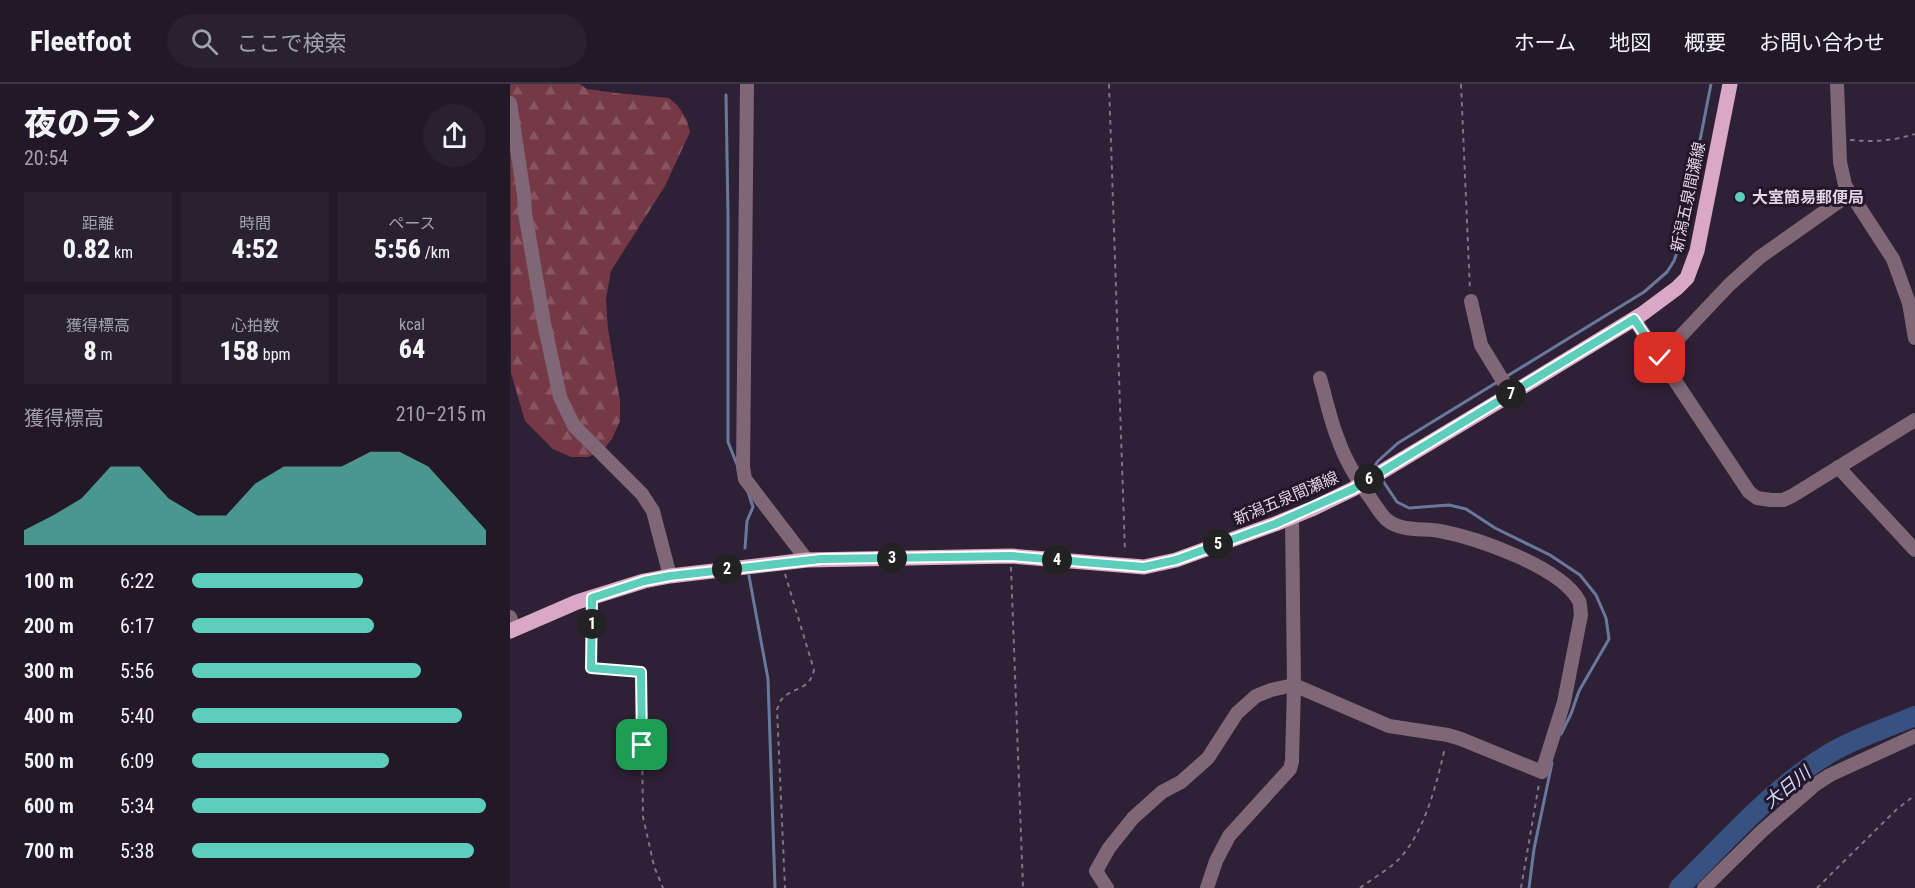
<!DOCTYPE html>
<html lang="ja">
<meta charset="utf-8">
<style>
:root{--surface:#221828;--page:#2a2130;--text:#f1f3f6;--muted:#a2a0a8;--line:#3f3745;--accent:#5ccebb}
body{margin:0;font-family:"Roboto Condensed","Noto Sans JP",sans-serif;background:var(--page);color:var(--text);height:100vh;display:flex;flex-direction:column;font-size:22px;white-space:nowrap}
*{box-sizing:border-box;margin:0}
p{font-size:20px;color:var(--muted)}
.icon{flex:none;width:33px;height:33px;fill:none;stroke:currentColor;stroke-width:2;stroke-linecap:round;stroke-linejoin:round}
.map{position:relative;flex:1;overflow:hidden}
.drawer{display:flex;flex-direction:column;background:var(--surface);width:510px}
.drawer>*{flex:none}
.pin{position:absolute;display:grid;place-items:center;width:51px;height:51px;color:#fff;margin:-26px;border-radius:12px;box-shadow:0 3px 9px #0006}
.km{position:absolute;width:30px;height:30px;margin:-15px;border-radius:50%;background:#222;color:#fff;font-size:16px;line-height:30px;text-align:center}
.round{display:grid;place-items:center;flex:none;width:63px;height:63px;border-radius:32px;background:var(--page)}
.headline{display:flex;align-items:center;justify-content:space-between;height:102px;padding:0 24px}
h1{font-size:33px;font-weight:800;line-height:45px}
.figures{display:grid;grid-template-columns:repeat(3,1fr);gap:9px;height:102px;padding:6px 24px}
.figures div{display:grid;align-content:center;border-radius:0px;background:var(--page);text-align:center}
.figures b{font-size:26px;font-weight:800}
.figures small{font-size:16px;font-weight:400}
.figures p{font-size:16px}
.chart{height:168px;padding:12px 24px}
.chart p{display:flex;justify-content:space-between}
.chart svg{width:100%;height:108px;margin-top:6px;fill:var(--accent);opacity:.7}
ul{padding:0 24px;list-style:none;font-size:20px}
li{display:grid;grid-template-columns:96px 72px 1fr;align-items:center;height:45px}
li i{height:15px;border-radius:8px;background:var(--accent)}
header{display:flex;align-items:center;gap:36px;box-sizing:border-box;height:84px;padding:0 30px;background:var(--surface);border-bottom:2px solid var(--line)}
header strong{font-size:28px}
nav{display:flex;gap:33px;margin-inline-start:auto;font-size:21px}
.search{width:420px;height:54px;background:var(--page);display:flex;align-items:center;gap:15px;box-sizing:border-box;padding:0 21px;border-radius:33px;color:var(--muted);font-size:22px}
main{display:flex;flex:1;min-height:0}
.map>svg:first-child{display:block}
.forest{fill:url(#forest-firs)}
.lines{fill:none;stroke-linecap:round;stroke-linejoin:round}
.stream{stroke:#69799e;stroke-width:3}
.river{stroke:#375280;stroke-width:20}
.path{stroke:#807486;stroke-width:2;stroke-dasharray:4.5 4.5;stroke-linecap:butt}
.minor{stroke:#806776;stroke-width:14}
.major{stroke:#daa8c7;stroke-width:15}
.route-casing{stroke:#fff;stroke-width:12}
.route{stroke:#5ccebb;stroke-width:8}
.poi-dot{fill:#5ccebb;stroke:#24162b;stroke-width:2}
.labels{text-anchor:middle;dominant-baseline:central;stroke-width:6;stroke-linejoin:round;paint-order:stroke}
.street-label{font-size:16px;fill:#dfd5e4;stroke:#24162b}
.poi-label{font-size:16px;font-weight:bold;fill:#dfd5e4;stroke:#24162b;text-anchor:start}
.water-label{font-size:18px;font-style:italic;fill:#cadcfa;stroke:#24162b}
</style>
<header>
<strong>Fleetfoot</strong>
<div class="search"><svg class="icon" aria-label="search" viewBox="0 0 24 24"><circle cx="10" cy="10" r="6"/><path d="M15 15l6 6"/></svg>ここで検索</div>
<nav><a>ホーム</a><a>地図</a><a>概要</a><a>お問い合わせ</a></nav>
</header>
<main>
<section class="drawer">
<div class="headline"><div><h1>夜のラン</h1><p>20:54</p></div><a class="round"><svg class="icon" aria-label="share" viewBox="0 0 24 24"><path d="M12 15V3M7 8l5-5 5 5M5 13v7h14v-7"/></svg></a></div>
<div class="figures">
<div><p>距離</p><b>0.82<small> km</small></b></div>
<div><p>時間</p><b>4:52</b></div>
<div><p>ペース</p><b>5:56<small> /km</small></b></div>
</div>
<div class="figures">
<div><p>獲得標高</p><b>8<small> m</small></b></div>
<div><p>心拍数</p><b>158<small> bpm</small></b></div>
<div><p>kcal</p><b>64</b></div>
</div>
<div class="chart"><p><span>獲得標高</span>210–215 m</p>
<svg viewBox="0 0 160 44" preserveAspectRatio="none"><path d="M0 44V38L10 32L20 25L30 12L40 12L50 25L60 32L70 32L80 19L90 12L100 12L110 12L120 6L130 6L140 12L150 25L160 38V44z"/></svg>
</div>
<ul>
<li><b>100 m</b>6:22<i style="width:58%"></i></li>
<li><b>200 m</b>6:17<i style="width:62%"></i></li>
<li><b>300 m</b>5:56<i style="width:78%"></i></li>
<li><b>400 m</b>5:40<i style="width:92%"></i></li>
<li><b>500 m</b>6:09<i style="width:67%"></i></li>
<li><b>600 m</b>5:34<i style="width:100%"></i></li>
<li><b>700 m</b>5:38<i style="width:96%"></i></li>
</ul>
</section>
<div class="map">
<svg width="1405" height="804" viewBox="0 0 1405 804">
<defs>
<pattern id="forest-firs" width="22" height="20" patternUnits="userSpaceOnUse" patternTransform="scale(1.5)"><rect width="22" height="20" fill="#753946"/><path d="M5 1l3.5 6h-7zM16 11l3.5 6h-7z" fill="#885561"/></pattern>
</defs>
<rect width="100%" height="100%" fill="#2e2035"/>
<path class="forest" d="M0,0H70L77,5L106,9L159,14L168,22L177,36L180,48L155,102L101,187L96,215L98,245L110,317V337L102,355L93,366L78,373H61L43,365L15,337L1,289Z"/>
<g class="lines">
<path class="stream" d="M216,11L218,132V358L228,383
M994,294L1134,208L1157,188L1164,177L1170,159L1201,0
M866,386L864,383L868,377L888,359L989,297
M871,394L887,418L899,424L939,421L956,425L985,444L1040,471L1070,491L1086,511L1096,534L1099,555L1069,607L1061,630L1051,650
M235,464L237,437L243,423L238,408
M239,492L258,595L265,804
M1019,804L1024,765L1042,679"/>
<path class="river" d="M1169,804C1217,757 1262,704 1320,669C1347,653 1377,644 1405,632"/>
<path class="path" d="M599,0L615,468
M951,0L960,207
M1340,56C1363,58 1383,57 1405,50
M501,483L513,804
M275,490L304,586C299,608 283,602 272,615C269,618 269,622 267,625L275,804
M82,526L81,584L131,588L133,733L144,782L153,804
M850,804C862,795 876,787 887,777C914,751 927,699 935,663
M1011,804L1029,700
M1307,804L1386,726L1405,711"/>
<path class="minor" d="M237,0L233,383L235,395L297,476
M1327,0L1330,78L1335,101L1383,175L1399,219L1405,254
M0,19L14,111L15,129L34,239L50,313L64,342L132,410L143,427L160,492
M961,217L971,261L1001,310
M1124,235L1239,408L1247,414L1261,416H1273L1282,412L1405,336
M1150,274L1219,201L1250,173L1341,109
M1328,383L1405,466
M0,533L4,545
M597,804L586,787L599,764L623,734L652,708L671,698L698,674L727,629L746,612L761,606L784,601L782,433
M697,804L706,777L719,752L780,685L782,677L784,601L879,642L938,651L951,655L1032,688L1054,618L1071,531C1070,527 1071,521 1069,517C1051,483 967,454 930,447C913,444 892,448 877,436C871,431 866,422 861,415C848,397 835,376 828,355C820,336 816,314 810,294
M1194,804L1252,747L1306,700L1320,691L1405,652"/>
<path class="major" d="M0,547L67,518L134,497L160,492L297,476L501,472L634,483L666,476L765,440L804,424L843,405L1001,310L1132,230L1167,204L1177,194L1187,167L1220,0"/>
</g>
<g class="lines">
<g class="route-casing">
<path id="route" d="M132,661L131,588L81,584L82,514L134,497L160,492L311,475L501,472L634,483L666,476L765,440L843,405L1124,235L1150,274"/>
</g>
<use href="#route" class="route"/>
</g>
<circle class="poi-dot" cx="1230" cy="113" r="6"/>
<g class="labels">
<g class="street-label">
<text transform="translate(1178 113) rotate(-78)">新潟五泉間瀬線</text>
<text transform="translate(776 414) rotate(-23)">新潟五泉間瀬線</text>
</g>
<g class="poi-label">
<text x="1242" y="113">大室簡易郵便局</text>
</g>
<g class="water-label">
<text transform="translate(1277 703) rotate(-39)">大日川</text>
</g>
</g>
</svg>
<div class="pin" style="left:132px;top:661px;background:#1e9e55"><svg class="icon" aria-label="arrive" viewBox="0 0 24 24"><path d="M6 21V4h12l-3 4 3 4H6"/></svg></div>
<div class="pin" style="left:1150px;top:274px;background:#d93025"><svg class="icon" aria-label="check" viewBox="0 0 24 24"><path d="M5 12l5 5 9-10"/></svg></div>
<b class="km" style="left:82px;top:540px">1</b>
<b class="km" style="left:217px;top:485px">2</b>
<b class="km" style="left:382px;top:474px">3</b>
<b class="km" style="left:547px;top:476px">4</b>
<b class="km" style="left:708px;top:460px">5</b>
<b class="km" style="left:859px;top:395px">6</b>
<b class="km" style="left:1001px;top:310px">7</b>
</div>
</main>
